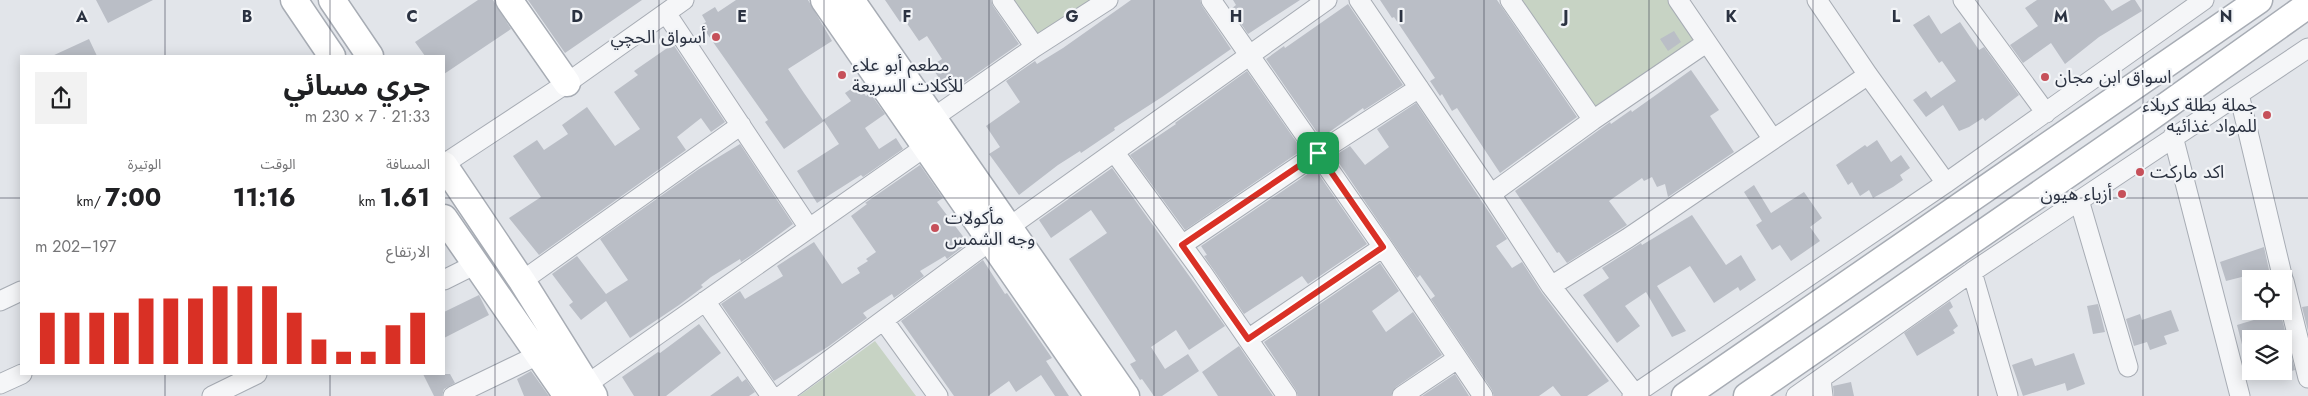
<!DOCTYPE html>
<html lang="ar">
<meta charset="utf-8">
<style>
:root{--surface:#fff;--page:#f2f2f2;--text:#202124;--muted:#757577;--accent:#d93025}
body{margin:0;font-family:Jost,"Noto Sans Arabic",sans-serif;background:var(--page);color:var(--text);direction:rtl;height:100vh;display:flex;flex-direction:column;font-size:19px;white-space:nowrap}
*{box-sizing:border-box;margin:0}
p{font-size:16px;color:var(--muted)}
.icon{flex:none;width:28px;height:28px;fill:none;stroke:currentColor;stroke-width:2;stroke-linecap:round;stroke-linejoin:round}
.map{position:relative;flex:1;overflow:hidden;direction:ltr}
.panel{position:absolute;left:20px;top:55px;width:425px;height:320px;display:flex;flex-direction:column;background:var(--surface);border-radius:0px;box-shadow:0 2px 12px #0003;direction:rtl}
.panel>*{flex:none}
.buttons{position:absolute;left:2242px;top:270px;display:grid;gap:10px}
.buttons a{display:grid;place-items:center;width:50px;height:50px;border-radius:0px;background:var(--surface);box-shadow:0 2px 12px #0003;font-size:25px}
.pin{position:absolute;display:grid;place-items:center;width:42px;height:42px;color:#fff;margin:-21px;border-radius:10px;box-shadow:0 2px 8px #0006}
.round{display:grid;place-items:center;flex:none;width:52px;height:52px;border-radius:0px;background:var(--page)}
.headline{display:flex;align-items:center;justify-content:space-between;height:85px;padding:0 15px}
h1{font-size:28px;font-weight:700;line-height:38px}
.metrics{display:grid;grid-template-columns:repeat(3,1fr);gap:8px;height:85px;padding:5px 15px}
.metrics div{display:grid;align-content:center}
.metrics b{font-size:25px;font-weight:700}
.metrics small{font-size:14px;font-weight:400}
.metrics p{font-size:14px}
.chart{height:140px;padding:10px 15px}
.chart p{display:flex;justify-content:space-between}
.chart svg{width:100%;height:90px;margin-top:5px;stroke:var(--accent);stroke-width:6}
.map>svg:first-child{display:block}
.green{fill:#c7d3c4}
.building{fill:#babec6}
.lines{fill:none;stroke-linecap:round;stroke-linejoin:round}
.street-casing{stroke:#a7acb4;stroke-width:21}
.secondary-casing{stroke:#a7acb4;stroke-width:29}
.street{stroke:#f5f6f8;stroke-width:19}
.secondary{stroke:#fff;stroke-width:26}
.route-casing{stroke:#fff;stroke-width:10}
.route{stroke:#d93025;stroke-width:6}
.grid{fill:none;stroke:#2b3241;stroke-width:1;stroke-opacity:0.55}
.poi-dot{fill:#c6505a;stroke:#f2f4f7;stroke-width:2}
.labels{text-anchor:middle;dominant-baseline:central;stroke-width:4.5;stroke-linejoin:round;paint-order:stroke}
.poi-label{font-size:18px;fill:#2b3241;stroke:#f2f4f7;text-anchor:start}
.grid-label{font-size:16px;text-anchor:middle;font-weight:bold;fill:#2b3241;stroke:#f2f4f7;stroke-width:4.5;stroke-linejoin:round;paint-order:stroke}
</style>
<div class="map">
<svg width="2308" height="396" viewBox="0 0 2308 396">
<rect width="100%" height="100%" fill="#e2e5ea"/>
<path class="green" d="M1013,0H1101L1041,41Z
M1514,0H1670L1696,40L1594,113Z
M875,341L916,396H799Z"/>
<path class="building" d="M96,0H153L108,23Z
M478,0H493L511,29L444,74V56H425L415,42Z
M528,0H642L565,53Z
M736,0H808L832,41L788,69L804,93L823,120L851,101L845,93L857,85L866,96L870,93L885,114L865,128L879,149L896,138L903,149L863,177L861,175L817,203L797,171L839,144L824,121L784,149L765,122L768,120L701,25L706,22L702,15L715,7L718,12Z
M885,0H991L993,6L1019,44L949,93L931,66L942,59L927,36L919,41L904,19L900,22Z
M1131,0H1200L1202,6L1231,49L1162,97L1114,128L1115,130L1081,153L1080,151L1058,165L1019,195L989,154L1000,147L986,126L1020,102L1006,81L1035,61L1037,64L1063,48Z
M1233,0H1300L1248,34L1231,9L1236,5Z
M1380,0H1497L1577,117L1500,173L1457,108L1452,111L1442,94L1440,96L1430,81L1435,78L1394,17L1392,18Z
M2037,0H2104L2112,11L2131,0H2135L2142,11L2099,37L2065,64L2051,43L2023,63L2010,45L2038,26L2025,8Z
M1348,4L1403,85L1364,110L1363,108L1321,138L1266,59L1284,46L1285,48Z
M1929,15L1941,34L1960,22L1979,50L1984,47L2019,95L1985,121L1983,118L1969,127L1959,131L1943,105L1926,117L1913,100L1926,91L1931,98L1956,81L1942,61L1939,63L1913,25Z
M1674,31L1681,42L1668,51L1660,39Z
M89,39L97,56H52Z
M673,44L725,122L711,132L701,118L677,137L686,150L539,255L509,218L541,197L513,156L537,140L544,150L568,134L562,125L587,107L615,146L640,129L614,92L638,75L634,71Z
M1691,70L1719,110L1710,116L1734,152L1668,197L1665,184L1657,187L1652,177L1644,181L1642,178L1609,201L1627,225L1567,263L1559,252L1557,253L1515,191L1610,122L1611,124L1631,110L1632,112Z
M1247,71L1302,150L1185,230L1130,155L1176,124L1175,123Z
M1416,103L1507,239L1496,246L1512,268L1522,262L1542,293L1609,381L1587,396H1561L1553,386L1539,396H1494L1492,390L1431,299L1435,296L1420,275L1417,278L1334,156L1350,146L1365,165L1389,147L1377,129Z
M1877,140L1891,162L1901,155L1910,168L1900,175L1903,180L1893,187L1873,198L1869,190L1860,196L1852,182L1848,185L1836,165L1865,145L1867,147Z
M740,144L793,224L753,254L741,262L740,259L711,277L701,285L703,287L679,305L630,338L606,301L581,320L569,305L573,302L552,274L577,256L606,294L628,280L600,239L699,169Z
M920,165L943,198L937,202L968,243L947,259L945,256L920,271L924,276L894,298L892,294L863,313L867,318L829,346L774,381L721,304L740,291L745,299L783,276L777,266L814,242L842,284L860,273L857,268L868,261L866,259L876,252L851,216L867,204L865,203Z
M1112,168L1225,326L1189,350L1176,330L1151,347L1165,369L1188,354L1199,371L1162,396H1154L1142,379L1140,380L1130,364L1136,361L1069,259L1107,233L1091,210L1051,238L1039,220Z
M1315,169L1367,244L1308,284L1302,276L1244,314L1204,256L1207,255L1201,246Z
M1754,185L1771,213L1804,192L1822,218L1810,227L1820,241L1791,261L1780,245L1772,250L1756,225L1762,221L1744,192Z
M1692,215L1726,265L1741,255L1756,280L1740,291L1738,287L1714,303L1690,266L1657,286L1686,331L1672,337L1646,292L1625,306L1640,326L1617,343L1583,295L1609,278L1602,268L1641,243L1642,245Z
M2264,247L2269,270L2226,281L2220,262Z
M983,260L1005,294L1007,293L1052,358L1046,361L1069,396H1055L1041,375L1016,392L1009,381L988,396H954L901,321Z
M1380,263L1399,291L1372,311L1386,332L1413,312L1442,355L1396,387L1391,396H1298L1296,390L1264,342Z
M479,295L489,315L444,338V312Z
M1950,301L1953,307L1949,310L1958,326L1953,330L1955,333L1917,356L1904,333Z
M2098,304L2105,332L2093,334L2087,306Z
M2308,306V331L2302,307Z
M2171,310L2179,331L2164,336L2167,344L2150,350L2147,342L2134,346L2126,319L2140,314L2142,320Z
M2255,311H2280L2295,370L2284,373V339H2251V363L2247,364L2237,325L2257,319Z
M699,324L721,353L666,396H634L622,377L658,352L660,353Z
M1239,346L1273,396H1218L1202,372Z
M2074,353L2085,384L2067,391L2065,383L2023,396L2012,365L2032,358L2035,366Z
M531,371L549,396H524L517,379Z
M423,374H450L455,383L444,389L442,396H434Z
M1455,374L1469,396H1422Z
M738,376L742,382L746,379L755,392L749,396H710Z
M1851,382L1854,396H1834L1833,386Z"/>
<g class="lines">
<g class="street-casing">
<path id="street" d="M1002,0L1035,47
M1211,0L1383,247L1483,396
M1359,0L1491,194L1551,286L1635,394
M1510,0L1593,120
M1678,0L1772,138
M1817,0L1868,75L1946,183
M1963,0L2046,113
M666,13L809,228
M2239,94L2283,279
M933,118L1035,47L1108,0
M2173,136L2240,396
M1115,153L1201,271L1287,396
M444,164L567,83L684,0
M1491,194L1593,120L1706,43
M2079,200L2128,367
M1009,227L1327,0
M1182,245L1318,153L1419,88
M1972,272L2008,396
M444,280L476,264
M522,281L741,125
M2284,281L2308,378
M1551,286L1628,238L1868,75
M0,301L21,291
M705,301L771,396
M884,321L938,396
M1248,339L1383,247
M1821,379L1823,396
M0,384L22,374
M586,385L925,147
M212,396L257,374
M453,396L538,355
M781,396L990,241
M1402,396L1457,359
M1632,396L1946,183L2204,0
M1796,396L1972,272L2308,48"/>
</g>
<g class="secondary-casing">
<path id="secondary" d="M294,0L332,56
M332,0L370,56
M509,0L567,83
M824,0L1098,396
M851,0L1126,396
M444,165L522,281L594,396
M444,218L567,396
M1685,396L2259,0
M1747,396L2145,121L2308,5"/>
</g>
<use href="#street" class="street"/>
<use href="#secondary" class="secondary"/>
</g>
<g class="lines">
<g class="route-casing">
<path id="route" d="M1318,153L1383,247L1248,339L1182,245Z"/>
</g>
<use href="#route" class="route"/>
</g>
<path class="grid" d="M165,0V56M330,0V56M495,0V396M659,0V396M824,0V396M989,0V396M1154,0V396M1319,0V396M1484,0V396M1649,0V396M1813,0V396M1978,0V396M2143,0V396M0,198H21M444,198H2308M165,374V396M330,374V396"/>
<g class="poi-dot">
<circle cx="716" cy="37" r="5"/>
<circle cx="842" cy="75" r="5"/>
<circle cx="2045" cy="77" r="5"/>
<circle cx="2267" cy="115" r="5"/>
<circle cx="2140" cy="172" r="5"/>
<circle cx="2122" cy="194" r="5"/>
<circle cx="935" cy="228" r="5"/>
</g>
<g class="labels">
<g class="poi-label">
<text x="706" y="37" text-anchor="end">أسواق الحچي</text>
<text x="852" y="65">مطعم أبو علاء<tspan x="852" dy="21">للأكلات السريعة</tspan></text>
<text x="2055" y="77">اسواق ابن مجان</text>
<text x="2257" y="105" text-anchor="end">جملة بطلة كربلاء<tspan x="2257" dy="21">للمواد غذائيه</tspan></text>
<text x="2150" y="172">اكد ماركت</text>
<text x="2112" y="194" text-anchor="end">أزياء هيون</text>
<text x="945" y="218">مأكولات<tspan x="945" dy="21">وجه الشمس</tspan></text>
</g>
</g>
<g class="grid-label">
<text x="82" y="22">A</text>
<text x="247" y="22">B</text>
<text x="412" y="22">C</text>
<text x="577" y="22">D</text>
<text x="742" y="22">E</text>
<text x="907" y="22">F</text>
<text x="1072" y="22">G</text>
<text x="1236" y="22">H</text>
<text x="1401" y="22">I</text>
<text x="1566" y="22">J</text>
<text x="1731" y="22">K</text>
<text x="1896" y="22">L</text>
<text x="2061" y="22">M</text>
<text x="2226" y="22">N</text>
</g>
</svg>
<div class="buttons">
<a><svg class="icon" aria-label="locate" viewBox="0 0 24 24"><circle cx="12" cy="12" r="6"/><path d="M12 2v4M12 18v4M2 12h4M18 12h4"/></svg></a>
<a><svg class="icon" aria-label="layers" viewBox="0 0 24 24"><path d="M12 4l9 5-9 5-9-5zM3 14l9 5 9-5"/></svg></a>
</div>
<div class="pin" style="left:1318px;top:153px;background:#1e9e55"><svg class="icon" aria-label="arrive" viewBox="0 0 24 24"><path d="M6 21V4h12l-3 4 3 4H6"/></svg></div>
<section class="panel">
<div class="headline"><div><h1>جري مسائي</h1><p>21:33 · 7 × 230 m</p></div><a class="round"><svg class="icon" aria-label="share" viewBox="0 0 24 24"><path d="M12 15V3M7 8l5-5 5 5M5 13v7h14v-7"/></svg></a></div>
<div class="metrics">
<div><p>المسافة</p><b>1.61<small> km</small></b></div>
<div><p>الوقت</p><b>11:16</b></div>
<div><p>الوتيرة</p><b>7:00<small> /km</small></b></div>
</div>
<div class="chart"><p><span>الارتفاع</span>197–202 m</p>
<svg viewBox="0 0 160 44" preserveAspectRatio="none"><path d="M5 44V19M15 44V19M25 44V19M35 44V19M45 44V12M55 44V12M65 44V12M75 44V6M85 44V6M95 44V6M105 44V19M115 44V32M125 44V38M135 44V38M145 44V25M155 44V19"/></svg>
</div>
</section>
</div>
